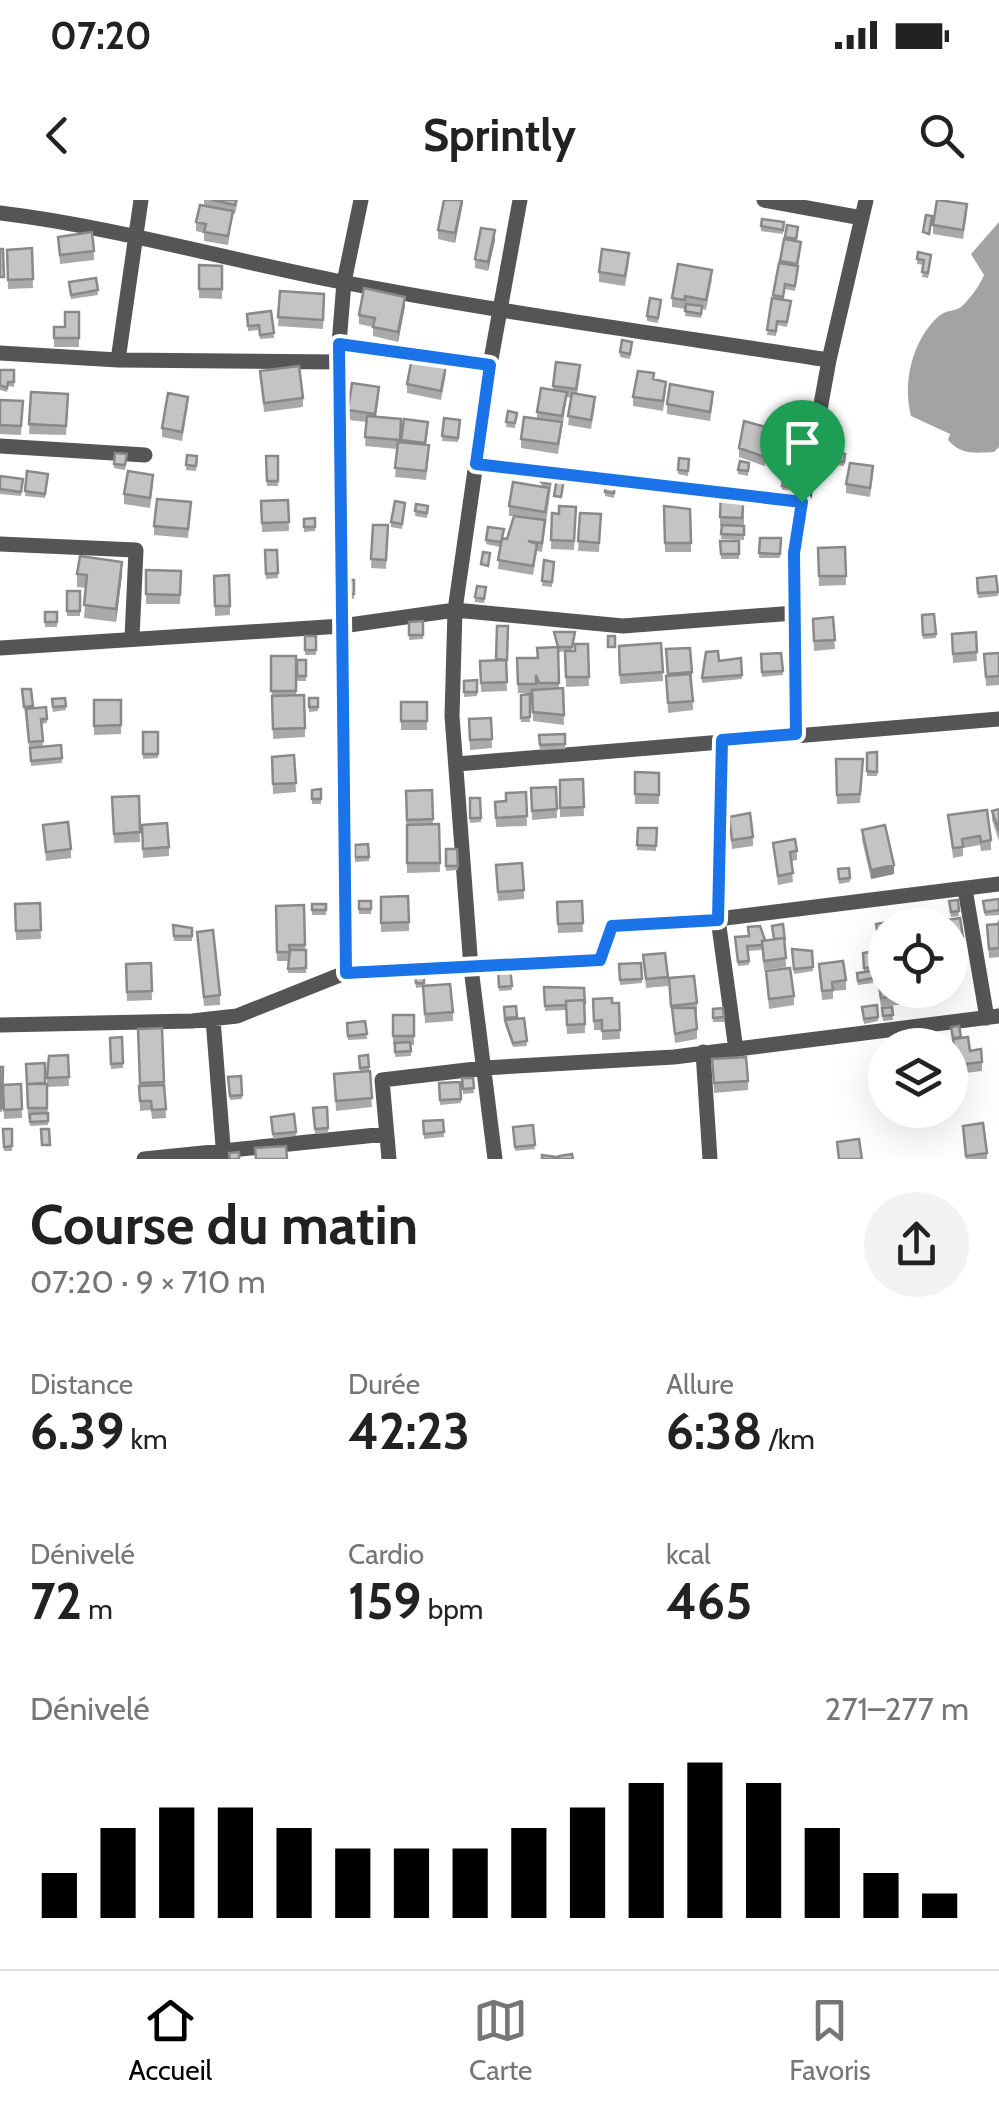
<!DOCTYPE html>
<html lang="fr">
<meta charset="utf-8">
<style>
:root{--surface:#fff;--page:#f2f2f2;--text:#222;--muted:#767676;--line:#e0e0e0;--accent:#000}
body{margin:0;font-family:Cabin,sans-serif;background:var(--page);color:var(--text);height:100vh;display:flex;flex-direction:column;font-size:38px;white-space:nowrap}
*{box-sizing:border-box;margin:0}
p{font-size:32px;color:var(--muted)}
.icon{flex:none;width:55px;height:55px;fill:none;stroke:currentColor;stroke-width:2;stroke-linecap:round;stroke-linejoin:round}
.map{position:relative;height:959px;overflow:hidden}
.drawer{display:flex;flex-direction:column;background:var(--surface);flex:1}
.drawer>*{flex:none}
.tools{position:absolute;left:868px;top:708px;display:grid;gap:20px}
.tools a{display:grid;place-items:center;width:100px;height:100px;border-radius:50%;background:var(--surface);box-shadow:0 10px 40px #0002;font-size:50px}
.pin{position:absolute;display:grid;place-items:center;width:85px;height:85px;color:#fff;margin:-102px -42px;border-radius:50% 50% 50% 0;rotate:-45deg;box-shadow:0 0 10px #0007}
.pin .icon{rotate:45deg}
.round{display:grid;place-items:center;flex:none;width:105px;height:105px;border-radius:52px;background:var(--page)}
.headline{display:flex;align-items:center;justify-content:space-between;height:170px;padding:0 30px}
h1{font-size:55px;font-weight:700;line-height:75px}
.metrics{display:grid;grid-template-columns:repeat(3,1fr);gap:15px;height:170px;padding:10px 30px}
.metrics div{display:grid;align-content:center}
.metrics b{font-size:50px;font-weight:700}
.metrics small{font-size:28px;font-weight:400}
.metrics p{font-size:28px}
.chart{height:280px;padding:20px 30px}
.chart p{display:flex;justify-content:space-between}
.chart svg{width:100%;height:180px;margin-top:10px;stroke:var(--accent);stroke-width:6}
.status{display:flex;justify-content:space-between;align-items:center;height:70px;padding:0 50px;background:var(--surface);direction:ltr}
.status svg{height:28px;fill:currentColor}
header{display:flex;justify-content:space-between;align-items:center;height:130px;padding:0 30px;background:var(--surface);font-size:45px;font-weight:700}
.dock{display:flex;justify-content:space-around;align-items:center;height:140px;border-top:2px solid var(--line);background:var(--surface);font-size:28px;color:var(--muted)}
.dock a{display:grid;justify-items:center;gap:5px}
.dock .selected{color:var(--accent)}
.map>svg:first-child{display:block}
.water{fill:#a3a3a3}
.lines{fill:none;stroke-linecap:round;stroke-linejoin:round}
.street{stroke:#555;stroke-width:15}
.wall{fill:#a9a9a9}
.shaded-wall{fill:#898989}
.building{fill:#c4c4c4;stroke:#898989;stroke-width:2.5}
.route-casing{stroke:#fff;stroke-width:20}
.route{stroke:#1a73e8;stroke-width:12}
</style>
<div class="status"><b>07:20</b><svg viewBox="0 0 49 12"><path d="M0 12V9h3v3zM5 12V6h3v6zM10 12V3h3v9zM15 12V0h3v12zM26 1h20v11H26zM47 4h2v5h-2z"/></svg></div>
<header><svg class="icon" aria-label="back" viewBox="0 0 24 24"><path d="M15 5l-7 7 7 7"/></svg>Sprintly<svg class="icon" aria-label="search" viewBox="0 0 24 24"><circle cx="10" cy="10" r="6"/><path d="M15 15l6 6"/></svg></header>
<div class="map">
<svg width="999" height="959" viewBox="0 0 999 959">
<rect width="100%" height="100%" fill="#fff"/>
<path class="water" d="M999,22V247L994,252C975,253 961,255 948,240L950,234L911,216C902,182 913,138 940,115C947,110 956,111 961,107C970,99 980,85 984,75L971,54Z"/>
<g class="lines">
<path class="street" d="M764,0L862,18
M0,13C115,27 228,60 342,82C503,113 667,135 829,160
M339,144L490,165
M0,153L118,160L339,162
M118,160L141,0
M0,246L145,255
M476,264L802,302
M0,344L136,350L132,438
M0,448L342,426L455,410L623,426L795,413
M796,533L794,353L829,160L866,0
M722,539L718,719L736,850
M457,564L999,519
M965,689L987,818
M345,773L339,144L344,82L361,0
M213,819L224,959
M0,825L192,821L237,816L345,773L600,760L612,726L718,719L999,684
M703,852L710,959
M144,959L386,934
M389,959L382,880L484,868L674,857L999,816
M495,959L471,768L452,516L455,410L490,165L520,0"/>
</g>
<path class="wall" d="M204,0H238L235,14H233L228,45L204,41V33L196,31V22L204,5Z
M463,0L455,43L438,39V30Z
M967,13L963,39L933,34V25Z
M784,22L783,34L761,31V26Z
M787,25L798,32L797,41L801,47L795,91L785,89L783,100L791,101L787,127L777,125L776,136L767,135L773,95Z
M58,37L94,51V60L60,64Z
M495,40L488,71L475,68V59Z
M32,48L33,88L8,89L7,50Z
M918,52L931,59L928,78L922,77L924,65L917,64Z
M629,62L625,86L599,82V72Z
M222,66V99L199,98V89Z
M96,78L98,95L71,99L69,82Z
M712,79L706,110L702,109L701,118L685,116L686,106L685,109L672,107V98Z
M280,91L324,94L323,129L278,126Z
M661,100L658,123L647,121V116Z
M405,106L398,142L373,136V127L359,124V115Z
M271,111L274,138L260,139L259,130L248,131L247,114Z
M79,112V147H54V127H65Z
M632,142L630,159L620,157V152Z
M0,170H14V187L8,186L7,192L0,190Z
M260,171L303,198V207L264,212Z
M446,174L441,200L407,193V184Z
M580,175L577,194L595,206L591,229L568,225L571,198L567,197L558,254L521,248V239L537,219V212L553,190V186Z
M654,180L666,191L663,211L633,206V197Z
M31,192L68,194L66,235L29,234Z
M379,196L376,217L401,219L400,242L404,219L428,231L426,245L429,254L426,280L395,277L397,249L365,246L367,222L348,220V210Z
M0,200L23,201L21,235L0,234Z
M713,201L710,221L667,214V204Z
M188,206L182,241L162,237V228Z
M508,211L517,213L515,228L506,227Z
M444,218L460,220L458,242L442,241Z
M769,237L765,266L739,257V248Z
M835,252L845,254L844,266L833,265Z
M115,253L127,258L125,270L114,268Z
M187,255L197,256L196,271L186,270Z
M266,256H278V286H267Z
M679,258L689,259L688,276L678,274Z
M749,267L748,276L738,274V270Z
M797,269L794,292L782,290V286Z
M27,271L48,274L45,298L25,296Z
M542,274L552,280L542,352L537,351L533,375L498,369L500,347L486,344V340L507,339L514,316H509V306L541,286Z
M873,275L870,297L846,293V284Z
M0,276L23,279L21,296L0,294Z
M153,284L150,308L124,304V294Z
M615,289L614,298L605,296V292Z
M744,295V340L721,339L722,326H720V317Z
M288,300L289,331L262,332L261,301Z
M416,304L428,310L427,318L415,316Z
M664,306L690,309L691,352H665Z
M576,307L574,350L551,349L552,313L559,314Z
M405,308L402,329L391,327V322Z
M191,311L188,338L154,335V326Z
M580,313L601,314L599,352L578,351Z
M315,318V331L304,332V319Z
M373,325H388L386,369L371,368Z
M760,338H781L780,358H759Z
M720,341H739V359H721Z
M845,347L846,385L819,386L818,348Z
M265,350H277L278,378L266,379Z
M544,360L554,362L552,387L542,386Z
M146,370L181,371L180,404H146Z
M77,374L122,375L116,422L84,418L86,388L77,387Z
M214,376L230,406V415L215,416Z
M996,376L998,396L978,398L977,378Z
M345,380H354V399L344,398Z
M486,387L484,403L475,402V397Z
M67,391H80V416H67Z
M45,412H57V427H45Z
M934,414L936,438L923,439L922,415Z
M833,417L835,449L814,451L813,419Z
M423,421V439L409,440V422Z
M554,432L575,436L572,451L558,452L559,488H563L564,525L533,521L532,493H518L517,458H537L557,447Z
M976,432L977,461L953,463L952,443Z
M305,436H316V455H305Z
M661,443L663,481L620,484L619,446Z
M588,444L589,486L566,487L565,451H575Z
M666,449L692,472L693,510L668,513Z
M781,453L783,475L762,477L761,454Z
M999,453V485L986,486L984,454Z
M271,456H296V495L305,528V537L273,539Z
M741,458L742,479L702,483V478L719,461Z
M297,460H306V481H297Z
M480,461L506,465L507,491L481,492Z
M477,480V496L464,497V481Z
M22,489H31L33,509L46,507L47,523L41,524L43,546L29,547Z
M530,494V522H521V495Z
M65,498L66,510L53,512L52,504Z
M309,498H318V511L309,512Z
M94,500H121V534L94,535Z
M401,502H427V530H401Z
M491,518L492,548L470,550L469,519Z
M143,532H158V558L143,559Z
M565,534V549L540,550L539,535Z
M61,545L62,563L31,566L30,548Z
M877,552V576H867V553Z
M294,555L296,592L273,594L272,557Z
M836,559L863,568L860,603L837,604Z
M635,572L659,573V604H635Z
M583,579L584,616L560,617V580Z
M556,587L557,618L532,620L531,588Z
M321,589V604H312V590Z
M432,590L433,624H439L440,672L407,673L406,591Z
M526,592L527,626L496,627L495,602L506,601Z
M139,596L140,642L114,643L112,597Z
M470,598H480L481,622L470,623Z
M999,609V641L992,620V611Z
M948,615L991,640V650L981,651L980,645L963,648V656L953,658Z
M729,617L753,637V646L732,649Z
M43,625L71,649V658L46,661Z
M142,625L169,647V656L143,658Z
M638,628H657L656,651L637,650Z
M862,630L894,674L871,679L862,640Z
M773,643L797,651V660L791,661L793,682L778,685Z
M368,644L369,661L355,662V645Z
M446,649H457L458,670L446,671Z
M496,665L524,690V699L498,701Z
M849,668L850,682L839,684L838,674Z
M381,697L409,722V731L381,732Z
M999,699V715L985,716L983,701Z
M958,700L959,716L951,717L949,706Z
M359,701H371V714H359Z
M582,701L583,732L558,733L557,702Z
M40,703L41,739L16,740L15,704Z
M312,704H326V715H312Z
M304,705L306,773H288L289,761H277L276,706Z
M960,718L963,742L950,743V725Z
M999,719V757L989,758L987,725H995Z
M888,722L885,790H912L913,803L881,807L877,780L873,772V783L858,785L857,773L864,772L863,753L880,751L876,724Z
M173,725L192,728V741H174Z
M197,732L220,795V805L204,806Z
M735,737L785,741L786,767L764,770L762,750L748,751L749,765L738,766Z
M792,749L812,751L813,771L794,774Z
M643,755L668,777V786L646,788Z
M151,763L152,800L127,801L126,764Z
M641,763L642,783L620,785L619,764Z
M819,764L846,780V790L833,791V799L822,800Z
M510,767L512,790L499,791L498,768Z
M766,771L794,796V805L769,809Z
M424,772V786L453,812V821L425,823L423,787L416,788L415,778Z
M669,778L697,803V839L675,843Z
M544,787L585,804V833L567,834L566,810L545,811Z
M924,790H945V796L927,798Z
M593,799L619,803L620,839L602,840V830H594Z
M516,806L517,819L524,818L527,846L513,847L505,825L504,807Z
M862,807L878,817V821L864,824Z
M892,807L893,820L883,821L882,808Z
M723,808L724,822H713V809Z
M393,815H414V845H411V856L395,857V845H393Z
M365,821L367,839L348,840L347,823Z
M162,828L166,918L152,919L151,910L140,911L138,829Z
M951,832L961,838L970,851L982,862V871L957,874Z
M110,838L123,863V868L111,869Z
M68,855L69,886L47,887L48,925L30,926V918H28L26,864L47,884V878Z
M368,855L372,907L336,911L334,874L360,872L359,856Z
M712,859L748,881V890L714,893Z
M0,867L3,885L21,884L22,918L4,919L3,892L2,912H0Z
M241,876L242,899L230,900L228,877Z
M462,878H473L474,893L463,894Z
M460,882L461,903L440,905L439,883Z
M327,907L328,933L315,934L313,908Z
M294,914L296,936L273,939L271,917Z
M443,920L444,937L424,939L423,921Z
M533,925L535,949L515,951L513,927Z
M963,926L987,953V959H966Z
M3,929H12V951H4Z"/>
<path class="shaded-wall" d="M462,0L463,3L455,43V33Z
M495,30V40L488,71V62Z
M405,97V106L398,142V132Z
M122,362V375L116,422V409Z
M894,665V674L871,679V670Z"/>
<path class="building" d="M212,0H236L235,5Z
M444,0H462L455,33L438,30Z
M937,0L967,4L963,30L933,25Z
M200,5L233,11L228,36L204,32L206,24L196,22Z
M926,15L932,16L929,34L923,32Z
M762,19L784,22L783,30L761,26Z
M787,25L798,27L796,39L785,37Z
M481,28L495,30L488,62L475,59Z
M92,32L94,51L60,55L58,37Z
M784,39L801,42L797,64L780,61Z
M32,48L33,79L8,80L7,50Z
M0,49H3L4,77H0Z
M602,49L629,53L625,76L599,72Z
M918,52L931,55L928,73L922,72L924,60L917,59Z
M779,63L798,66L795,86L785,84L783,97L773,95Z
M678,64L712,70L706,100L685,96V100L672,98Z
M199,65L222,66V89H199Z
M96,78L98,90L71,95L69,82Z
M364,88L405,97L398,132L373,127L375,118L359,115Z
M280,91L324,94L323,120L278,117Z
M650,98L661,100L658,118L647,116Z
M772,98L791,101L787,122L777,121L776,131L767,130Z
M686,104L702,106L701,114L685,111Z
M271,111L274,133L260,135L259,125L248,126L247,114Z
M65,112H79V138H54V127H65Z
M622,140L632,142L630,154L620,152Z
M412,158L446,165L441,191L407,184Z
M556,162L580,165L576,189L553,186Z
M299,166L303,198L264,203L260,171Z
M0,170H14V182H8L7,188L0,185Z
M638,171L654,173L653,179L666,182L663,201L633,197Z
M352,183L379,187L375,214L348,210Z
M670,184L713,192L710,212L667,204Z
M541,188L567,192L562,216L537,212Z
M31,192L68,194L66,226L29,224Z
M168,193L188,197L182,232L162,228Z
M572,193L595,197L591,220L568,216Z
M0,200L23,201L21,226L0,225Z
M508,211L517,213L515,223L506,222Z
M367,216L401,219L400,240L365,237Z
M524,217L562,222L558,244L521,239Z
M444,218L460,220L458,238L442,236Z
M404,219L428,222L425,243L401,240Z
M744,221L769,228L765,257L739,248Z
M398,242L429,245L426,271L395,268Z
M835,252L845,254L844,262L833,260Z
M115,253L127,254L125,265L114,264Z
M187,255L197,256L196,266L186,265Z
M266,256H278V281H267Z
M679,258L689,259L688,271L678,270Z
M740,261L749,263L748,271L738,270Z
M850,263L873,266L870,288L846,284Z
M785,267L797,269L794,287L782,286Z
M27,271L48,274L45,294L25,291Z
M128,271L153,275L150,298L124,294Z
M542,274L552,275L550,284L541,282Z
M0,276L23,279L21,292L0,289Z
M557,278L564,279L561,297L554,296Z
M513,282L549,288L545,312L509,306Z
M606,283L615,285L614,293L605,292Z
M721,293L744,295L742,318L720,317Z
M157,299L191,302L188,329L154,326Z
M288,300L289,322L262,323L261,301Z
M395,301L405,303L402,324L391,322Z
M416,304L428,306L427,313L415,311Z
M559,306L576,307L574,341L551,340L552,313L559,314Z
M664,306L690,309L691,343H665Z
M580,313L601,314L599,343L578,341Z
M514,316L545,320L542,343L528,341L537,344L533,366L498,360L502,338L507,339Z
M315,318V327H304V319Z
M373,325H388L386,360L371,359Z
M722,325L744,326V335L721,334Z
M488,327L504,329L501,342L486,340Z
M760,338H781L780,354L759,353Z
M720,341H739V354H721Z
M845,347L846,376H819L818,348Z
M265,350H277L278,373L266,374Z
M483,352L490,353L488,366L481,364Z
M80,356L122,362L116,409L84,405L87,375L77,374Z
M544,360L554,362L552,382L542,381Z
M146,370L181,371L180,395L146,394Z
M229,375L230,406H215L214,376Z
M996,376L998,392L978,393L977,378Z
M345,380H354V394H344Z
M477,386L486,387L484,399L475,397Z
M67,391H80V411H67Z
M45,412H57V422H45Z
M934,414L936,434L923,435L922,415Z
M833,417L835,440L814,441L813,419Z
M423,421V435H409V422Z
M497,426H508L507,460L496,459Z
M554,432H575L572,447H558Z
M976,432L977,452L953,454L952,434Z
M305,436H316V450H305Z
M608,436H615V447H608Z
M661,443L663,472L620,475L619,446Z
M575,444H588L589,477H566L565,451H575Z
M558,447L559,483H539L536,475V484H518L517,458H538L537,448Z
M690,448L692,472L668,474L666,449Z
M718,451L719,461L741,458L742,475L702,478L706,452Z
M781,453L783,471L762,472L761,454Z
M999,453V476L986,477L984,454Z
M271,456H296V491H271Z
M297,460H306V476H297Z
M506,460L507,482L481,483L480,461Z
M690,474L693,501L668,503L666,476Z
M477,480V492H464V481Z
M563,488L564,515L533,512L532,490Z
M22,489H31L33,506L24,507Z
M530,494V517L521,518V495Z
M304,495L305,528L273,529L272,496Z
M65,498L66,506L53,507L52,499Z
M309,498H318V507H309Z
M94,500H121V525L94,526Z
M401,502H427V521H401Z
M46,507L47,519H41L43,541L29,542L26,509Z
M491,518L492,539L470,540L469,519Z
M143,532H158V554H143Z
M565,534V544L540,545L539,535Z
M61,545L62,558L31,561L30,548Z
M877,552V572L867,571V553Z
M294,555L296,583L273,584L272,557Z
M836,559H863L860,594L837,595Z
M635,572L659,573V595L635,594Z
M583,579L584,607L560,608V580Z
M556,587L557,609L532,611L531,588Z
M321,589V599H312V590Z
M432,590L433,619L407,620L406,591Z
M526,592L527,616L496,618L495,602L506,601V593Z
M139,596L140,632L114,634L112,597Z
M470,598H480L481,618H470Z
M999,609V631L992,611Z
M987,610L991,640L981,642L980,636L962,639L963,647L953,648L948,615Z
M750,613L753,637L732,640L729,617Z
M68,622L71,649L46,652L43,625Z
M167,623L169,647L143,649L142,625Z
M439,624L440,663H407V625Z
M885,625L894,665L871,670L862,630Z
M638,628H657L656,646L637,645Z
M795,639L797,651L790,652L793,673L778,676L773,643Z
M368,644L369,657H355V645Z
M446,649H457L458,666H446Z
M522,663L524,690L498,692L496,665Z
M849,668L850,678L839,679L838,669Z
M408,696L409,722L381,723V697Z
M999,699V710L985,712L983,701Z
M958,700L959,711L951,712L949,701Z
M359,701H371V709H359Z
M582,701L583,723L558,724L557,702Z
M40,703L41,730L16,731L15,704Z
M312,704H326V710H312Z
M304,705L305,745H289L290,752H277L276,706Z
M930,716L931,725H908L907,718Z
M960,718L963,737L950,739V725H946L947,720Z
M888,722V725H885V746L880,747L876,724Z
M783,724L785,741L784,738L774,739L772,726Z
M999,724V748L989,749L987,725Z
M173,725L192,728V736H174Z
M760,726L765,740L762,741V745L747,746L749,761L738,762L735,737L749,736L748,727Z
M213,730L220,795L204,797L197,732Z
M784,738L786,758L764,761L762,741Z
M792,749L812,751L813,767L794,769Z
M290,750H306V768L288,769Z
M882,750L885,770L877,771V775L873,767L864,768L863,753Z
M665,753L668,777L646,779L643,755Z
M843,761L846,780L832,782L833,790L822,791L819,764Z
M151,763L152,791L127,792L126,764Z
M641,763L642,779L620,780L619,764Z
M510,767L512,786L499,787L498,768Z
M790,768L794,796L769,799L766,771Z
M885,770V790H912L913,793L881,798L877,771Z
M872,771L873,778L858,781L857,773Z
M424,772V783H416L415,773Z
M694,776L697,803L671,806L669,778Z
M450,784L453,812L425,814L423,786Z
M544,787L584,788L585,804L584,800L566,801V805L545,806Z
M612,798V803H619L620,830L602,831V820L594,821L593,799Z
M584,800L585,824L567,825L566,801Z
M877,805L878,817L864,819L862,807Z
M516,806L517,817L505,818L504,807Z
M892,807L893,815L883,816L882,808Z
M672,808H695L697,829L675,834Z
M723,808L724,817L713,818V809Z
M393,815H414V836H393Z
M524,818L527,841L513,843L505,820Z
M365,821L367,834L348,836L347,823Z
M959,826L961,837L953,838L951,827Z
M162,828L164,882L140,883L138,829Z
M122,837L123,863L111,864L110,838Z
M968,837L970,851L981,849L982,862L957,865L953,839Z
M410,842L411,851L395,852V843Z
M68,855L69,877L47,878L49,856Z
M368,855L369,867L360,868L359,856Z
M746,857L748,881L714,883L712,859Z
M45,863V883L27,884L26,864Z
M0,867H3L2,908H0Z
M370,871L372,898L336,901L334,874Z
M241,876L242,895L230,896L228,877Z
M462,878H473L474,888L463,889Z
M460,882L461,899L440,900L439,883Z
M21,884L22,909L4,910L3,885Z
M27,884H47V908H28Z
M164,885L166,909L152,910L151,901H140L139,886Z
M327,907L328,928L315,929L313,908Z
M48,913V921L30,922V914Z
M294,914L296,932L273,934L271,917Z
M443,920L444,932L424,934L423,921Z
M983,923L987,953L966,956L963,926Z
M533,925L535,945L515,947L513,927Z
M3,929H12V946L4,947Z
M41,929H49L50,945H42Z
M859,939L862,959H839L837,942Z
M286,946L287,959H256L255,948Z
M239,952V959H230L229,953Z
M572,954L573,959H559V956Z
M542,955L557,957V959H542Z"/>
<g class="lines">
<g class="route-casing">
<path id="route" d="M339,144L490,165L476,264L802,302L794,353L796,534L722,540L718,720L612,726L600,760L346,773Z"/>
</g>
<use href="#route" class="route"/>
</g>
</svg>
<div class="tools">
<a><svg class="icon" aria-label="locate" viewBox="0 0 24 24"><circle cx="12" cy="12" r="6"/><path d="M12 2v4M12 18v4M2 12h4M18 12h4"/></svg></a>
<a><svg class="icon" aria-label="layers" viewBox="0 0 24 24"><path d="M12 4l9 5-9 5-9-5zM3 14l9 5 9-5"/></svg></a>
</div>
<div class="pin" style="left:802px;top:302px;background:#1e9e55"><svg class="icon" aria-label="arrive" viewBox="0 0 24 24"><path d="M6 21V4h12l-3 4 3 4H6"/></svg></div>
</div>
<section class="drawer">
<div class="headline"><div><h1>Course du matin</h1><p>07:20 · 9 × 710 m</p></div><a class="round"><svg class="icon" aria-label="share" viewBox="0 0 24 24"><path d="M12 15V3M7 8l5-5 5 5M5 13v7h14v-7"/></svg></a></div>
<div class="metrics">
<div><p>Distance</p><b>6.39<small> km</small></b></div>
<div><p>Durée</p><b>42:23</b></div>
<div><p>Allure</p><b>6:38<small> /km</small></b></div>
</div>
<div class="metrics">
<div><p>Dénivelé</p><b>72<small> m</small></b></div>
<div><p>Cardio</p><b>159<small> bpm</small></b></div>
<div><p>kcal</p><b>465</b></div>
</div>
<div class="chart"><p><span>Dénivelé</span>271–277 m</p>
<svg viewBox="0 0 160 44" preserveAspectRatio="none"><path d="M5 44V33M15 44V22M25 44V17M35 44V17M45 44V22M55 44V27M65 44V27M75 44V27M85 44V22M95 44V17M105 44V11M115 44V6M125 44V11M135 44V22M145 44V33M155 44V38"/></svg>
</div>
</section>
<nav class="dock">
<a class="selected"><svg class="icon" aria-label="home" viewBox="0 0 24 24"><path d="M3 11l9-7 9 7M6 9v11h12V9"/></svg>Accueil</a>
<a><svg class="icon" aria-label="map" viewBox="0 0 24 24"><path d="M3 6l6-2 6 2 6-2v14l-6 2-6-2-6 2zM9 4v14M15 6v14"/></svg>Carte</a>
<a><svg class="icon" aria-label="saved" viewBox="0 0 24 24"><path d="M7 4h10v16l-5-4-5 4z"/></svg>Favoris</a>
</nav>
